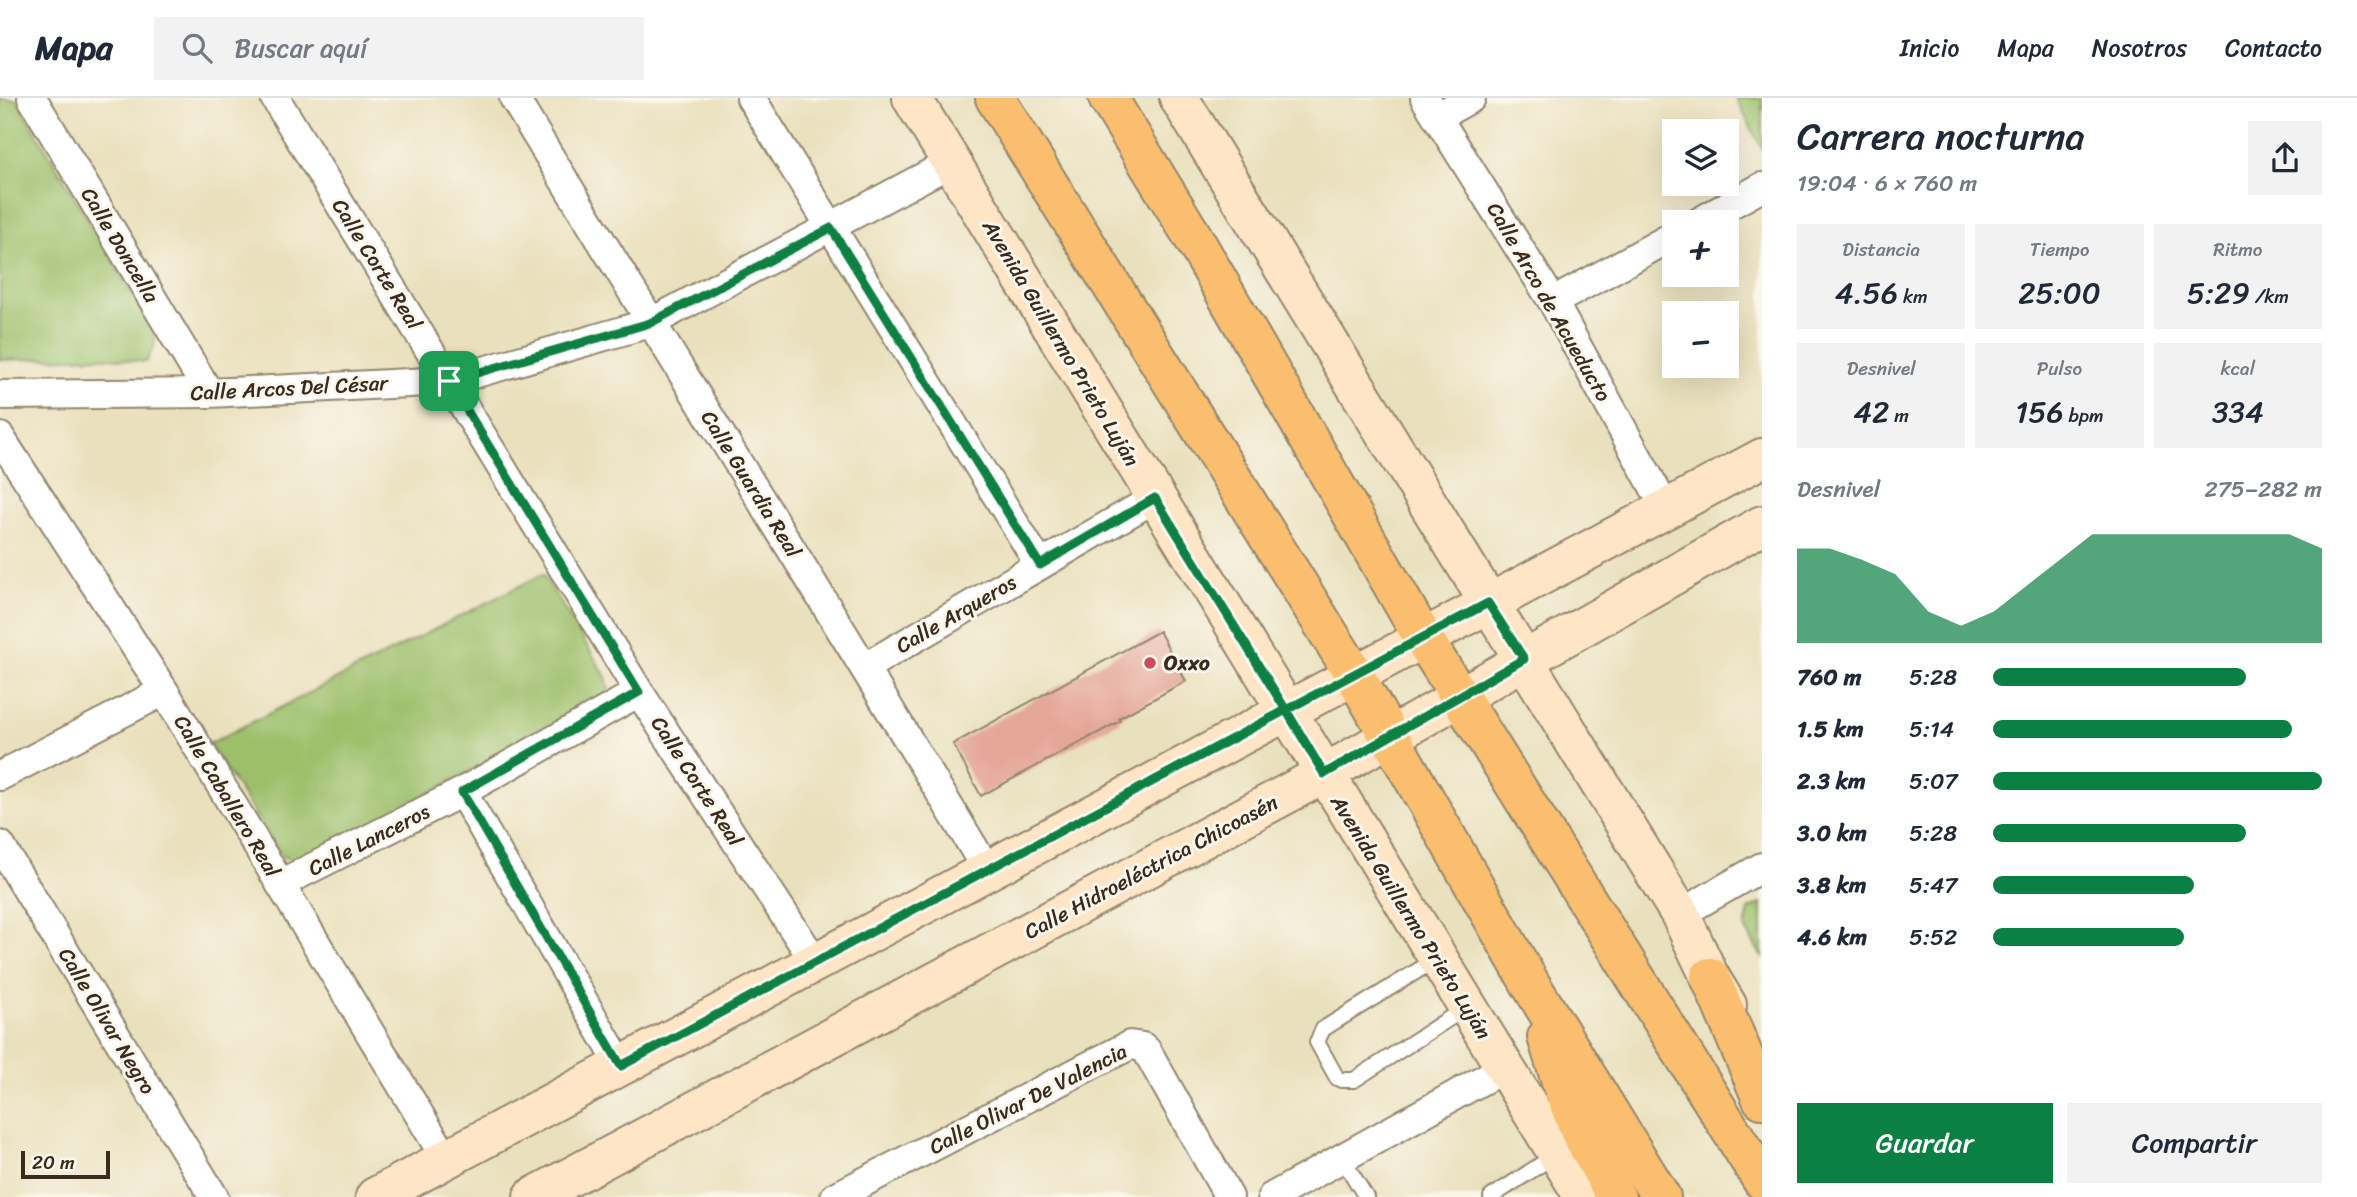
<!DOCTYPE html>
<html lang="es">
<meta charset="utf-8">
<style>
:root{--surface:#fff;--page:#f2f2f3;--text:#1f2937;--muted:#747a83;--line:#e0e1e3;--accent:#0b8043}
body{margin:0;font-family:Sriracha,sans-serif;background:var(--page);color:var(--text);height:100vh;display:flex;flex-direction:column;font-size:26px;white-space:nowrap}
*{box-sizing:border-box;margin:0}
p{font-size:23px;color:var(--muted)}
.icon{flex:none;width:38px;height:38px;fill:none;stroke:currentColor;stroke-width:2;stroke-linecap:round;stroke-linejoin:round}
.map{position:relative;flex:1;overflow:hidden}
.panel{display:flex;flex-direction:column;background:var(--surface);width:595px}
.panel>*{flex:none}
.fabs{position:absolute;left:1662px;top:21px;display:grid;gap:14px}
.fabs a{display:grid;place-items:center;width:77px;height:77px;border-radius:0px;background:var(--surface);box-shadow:0 7px 28px #0002;font-size:35px}
.scale{position:absolute;left:21px;bottom:18px;width:89px;box-sizing:border-box;padding-left:7px;border:4px solid #3b2a1e;border-top:0;font-size:19px;line-height:24px;white-space:nowrap;color:#3b2a1e;-webkit-text-stroke:5px #fbf7ec;paint-order:stroke}
.pin{position:absolute;display:grid;place-items:center;width:60px;height:60px;color:#fff;margin:-30px;border-radius:14px;box-shadow:0 4px 10px #0006}
.round{display:grid;place-items:center;flex:none;width:74px;height:74px;border-radius:0px;background:var(--page)}
.overview{display:flex;align-items:center;justify-content:space-between;height:119px;padding:0 35px}
h1{font-size:38px;font-weight:600;line-height:52px}
.metrics{display:grid;grid-template-columns:repeat(3,1fr);gap:10px;height:119px;padding:7px 35px}
.metrics div{display:grid;align-content:center;border-radius:0px;background:var(--page);text-align:center}
.metrics b{font-size:30px;font-weight:600}
.metrics small{font-size:19px;font-weight:400}
.metrics p{font-size:19px}
.chart{height:196px;padding:14px 35px}
.chart p{display:flex;justify-content:space-between}
.chart svg{width:100%;height:126px;margin-top:7px;fill:var(--accent);opacity:.7}
.button{display:flex;gap:14px;margin-top:auto;padding:14px 35px}
.button a{flex:1;height:80px;border-radius:0px;background:var(--accent);color:#fff;font-size:28px;font-weight:600;line-height:80px;text-align:center}
.button a+a{background:var(--page);color:var(--text)}
ul{padding:0 35px;list-style:none;font-size:23px}
li{display:grid;grid-template-columns:112px 84px 1fr;align-items:center;height:52px}
li i{height:18px;border-radius:9px;background:var(--accent)}
header{display:flex;align-items:center;gap:42px;box-sizing:border-box;height:98px;padding:0 35px;background:var(--surface);border-bottom:2px solid var(--line)}
header strong{font-size:33px}
nav{display:flex;gap:38px;margin-inline-start:auto;font-size:24px}
.search{width:490px;height:63px;background:var(--page);display:flex;align-items:center;gap:18px;box-sizing:border-box;padding:0 24px;border-radius:0px;color:var(--muted);font-size:26px}
main{display:flex;flex:1;min-height:0}
.map>svg:first-child{display:block}
.green{fill:#9cc06a;stroke:#6c7544;stroke-width:2}
.building{fill:#e4a697}
.lines{fill:none;stroke-linecap:round;stroke-linejoin:round}
.lane-casing{stroke:#92866e;stroke-width:18}
.street-casing{stroke:#92866e;stroke-width:32}
.secondary-casing{stroke:#92866e;stroke-width:42}
.primary-casing{stroke:#92866e;stroke-width:42}
.lane{stroke:#fff;stroke-width:14}
.street{stroke:#fff;stroke-width:28}
.secondary{stroke:#fde5c5;stroke-width:38}
.primary{stroke:#fabe6e;stroke-width:38}
.route-casing{stroke:#fff;stroke-width:14}
.route{stroke:#0b8043;stroke-width:9}
.poi-dot{fill:#d1495b;stroke:#fbf7ec;stroke-width:2.5}
.labels{text-anchor:middle;dominant-baseline:central;stroke-width:6;stroke-linejoin:round;paint-order:stroke}
.street-label{font-size:21px;fill:#3b2a1e;stroke:#fbf7ec}
.poi-label{font-size:21px;font-weight:bold;fill:#3b2a1e;stroke:#fbf7ec;text-anchor:start}
</style>
<header>
<strong>Mapa</strong>
<div class="search"><svg class="icon" aria-label="search" viewBox="0 0 24 24"><circle cx="10" cy="10" r="6"/><path d="M15 15l6 6"/></svg>Buscar aquí</div>
<nav><a>Inicio</a><a>Mapa</a><a>Nosotros</a><a>Contacto</a></nav>
</header>
<main>
<div class="map">
<svg width="1762" height="1099" viewBox="0 0 1762 1099">
<rect width="100%" height="100%" fill="#fbf7ec"/>
<filter id="ink" filterUnits="userSpaceOnUse"><feTurbulence type="fractalNoise" baseFrequency=".0143" numOctaves="2"/><feDisplacementMap in="SourceGraphic" scale="14" xChannelSelector="R" yChannelSelector="G"/><feConvolveMatrix kernelMatrix="1 2 1 2 8 2 1 2 1" color-interpolation-filters="sRGB"/></filter>
<filter id="wash" filterUnits="userSpaceOnUse"><feTurbulence type="fractalNoise" baseFrequency=".00686" numOctaves="4" result="noise"/><feDisplacementMap in="SourceGraphic" scale="28" xChannelSelector="R" yChannelSelector="G"/><feGaussianBlur stdDeviation="1.57" result="paint"/><feColorMatrix in="noise" values="0 0 0 0 0 0 0 0 0 0 0 0 0 0 0 0 0 1.4 0 .05"/><feComposite in="paint" operator="in"/></filter>
<g filter="url(#wash)">
<rect width="100%" height="100%" fill="#e9e1bd"/>
<path class="green" d="M0,0L17,2L154,233L155,247L146,264L100,259L0,262Z
M1736,0H1762V51Z
M543,476L606,579L609,593L594,607L313,757L296,762L283,759L209,646Z
M1762,805V859L1745,830L1749,812Z"/>
<g id="blocks">
<path class="building" d="M1159,533L1186,583L1119,620L1120,623L981,698L953,646Z"/>
</g>
</g>
<g filter="url(#ink)">
<use href="#blocks" fill-opacity="0" stroke="#92866e" stroke-width="2"/>
<g class="lines">
<g class="lane-casing">
<path id="lane" d="M1435,862L1323,931L1317,944L1337,980L1341,982H1354L1467,909
M1342,1060L1366,1099
M1491,1099L1557,1056"/>
</g>
<g class="street-casing">
<path id="street" d="M32,0L209,295
M275,0L639,594L815,864
M514,0C670,258 832,513 987,772
M751,0L1040,467
M1425,0L1553,204L1666,411
M1437,19L1471,0
M1699,124L1762,89
M1553,204L1675,137
M0,297L209,295L449,283L650,225L950,65
M0,339L164,593L446,1061
M865,569L1155,400
M0,678L164,593
M462,694L621,968
M0,747L214,1099
M280,786L462,694L639,594
M1680,816L1762,769
M835,1099L1130,947L1143,949L1147,953L1229,1099
M1272,1099L1504,970"/>
</g>
<g class="secondary-casing">
<path id="secondary" d="M912,0L1584,1099
M1179,0L1680,816L1710,879L1727,907
M375,1099L1762,360
M533,1099L1324,676L1762,427"/>
</g>
<g class="primary-casing">
<path id="primary" d="M995,0L1354,576L1531,887L1661,1099
M1108,0L1193,139L1423,540L1762,1082
M1710,879L1762,1001
M1547,939L1563,990L1580,1034L1616,1099"/>
</g>
<use href="#lane" class="lane"/>
<use href="#street" class="street"/>
<use href="#secondary" class="secondary"/>
<use href="#primary" class="primary"/>
</g>
</g>
<g class="lines" filter="url(#ink)">
<g class="route-casing">
<path id="route" d="M449,283L639,594L462,694L621,968L1286,612L1324,676L1524,561L1488,505L1286,612L1155,400L1040,467L831,130L650,225L449,283"/>
</g>
<use href="#route" class="route"/>
</g>
<circle class="poi-dot" cx="1150" cy="565" r="7"/>
<g class="labels">
<g class="street-label">
<text transform="translate(120 147) rotate(59)">Calle Doncella</text>
<text transform="translate(377 166) rotate(58)">Calle Corte Real</text>
<text transform="translate(1549 204) rotate(60)">Calle Arco de Acueducto</text>
<text transform="translate(1061 245) rotate(59)">Avenida Guillermo Prieto Luján</text>
<text transform="translate(289 290) rotate(-3)">Calle Arcos Del César</text>
<text transform="translate(751 386) rotate(58)">Calle Guardia Real</text>
<text transform="translate(956 516) rotate(-30)">Calle Arqueros</text>
<text transform="translate(697 683) rotate(57)">Calle Corte Real</text>
<text transform="translate(227 698) rotate(59)">Calle Caballero Real</text>
<text transform="translate(369 742) rotate(-27)">Calle Lanceros</text>
<text transform="translate(1151 769) rotate(-28)">Calle Hidroeléctrica Chicoasén</text>
<text transform="translate(1411 819) rotate(58)">Avenida Guillermo Prieto Luján</text>
<text transform="translate(107 923) rotate(59)">Calle Olivar Negro</text>
<text transform="translate(1028 1001) rotate(-27)">Calle Olivar De Valencia</text>
</g>
<g class="poi-label">
<text x="1164" y="565">Oxxo</text>
</g>
</g>
</svg>
<div class="fabs">
<a><svg class="icon" aria-label="layers" viewBox="0 0 24 24"><path d="M12 4l9 5-9 5-9-5zM3 14l9 5 9-5"/></svg></a>
<a>+</a>
<a>−</a>
</div>
<div class="scale">20 m</div>
<div class="pin" style="left:449px;top:283px;background:#1e9e55"><svg class="icon" aria-label="arrive" viewBox="0 0 24 24"><path d="M6 21V4h12l-3 4 3 4H6"/></svg></div>
</div>
<section class="panel">
<div class="overview"><div><h1>Carrera nocturna</h1><p>19:04 · 6 × 760 m</p></div><a class="round"><svg class="icon" aria-label="share" viewBox="0 0 24 24"><path d="M12 15V3M7 8l5-5 5 5M5 13v7h14v-7"/></svg></a></div>
<div class="metrics">
<div><p>Distancia</p><b>4.56<small> km</small></b></div>
<div><p>Tiempo</p><b>25:00</b></div>
<div><p>Ritmo</p><b>5:29<small> /km</small></b></div>
</div>
<div class="metrics">
<div><p>Desnivel</p><b>42<small> m</small></b></div>
<div><p>Pulso</p><b>156<small> bpm</small></b></div>
<div><p>kcal</p><b>334</b></div>
</div>
<div class="chart"><p><span>Desnivel</span>275–282 m</p>
<svg viewBox="0 0 160 44" preserveAspectRatio="none"><path d="M0 44V11L10 11L20 15L30 20L40 33L50 38L60 33L70 24L80 15L90 6L100 6L110 6L120 6L130 6L140 6L150 6L160 11V44z"/></svg>
</div>
<ul>
<li><b>760 m</b>5:28<i style="width:77%"></i></li>
<li><b>1.5 km</b>5:14<i style="width:91%"></i></li>
<li><b>2.3 km</b>5:07<i style="width:100%"></i></li>
<li><b>3.0 km</b>5:28<i style="width:77%"></i></li>
<li><b>3.8 km</b>5:47<i style="width:61%"></i></li>
<li><b>4.6 km</b>5:52<i style="width:58%"></i></li>
</ul>
<div class="button"><a>Guardar</a><a>Compartir</a></div>
</section>
</main>
